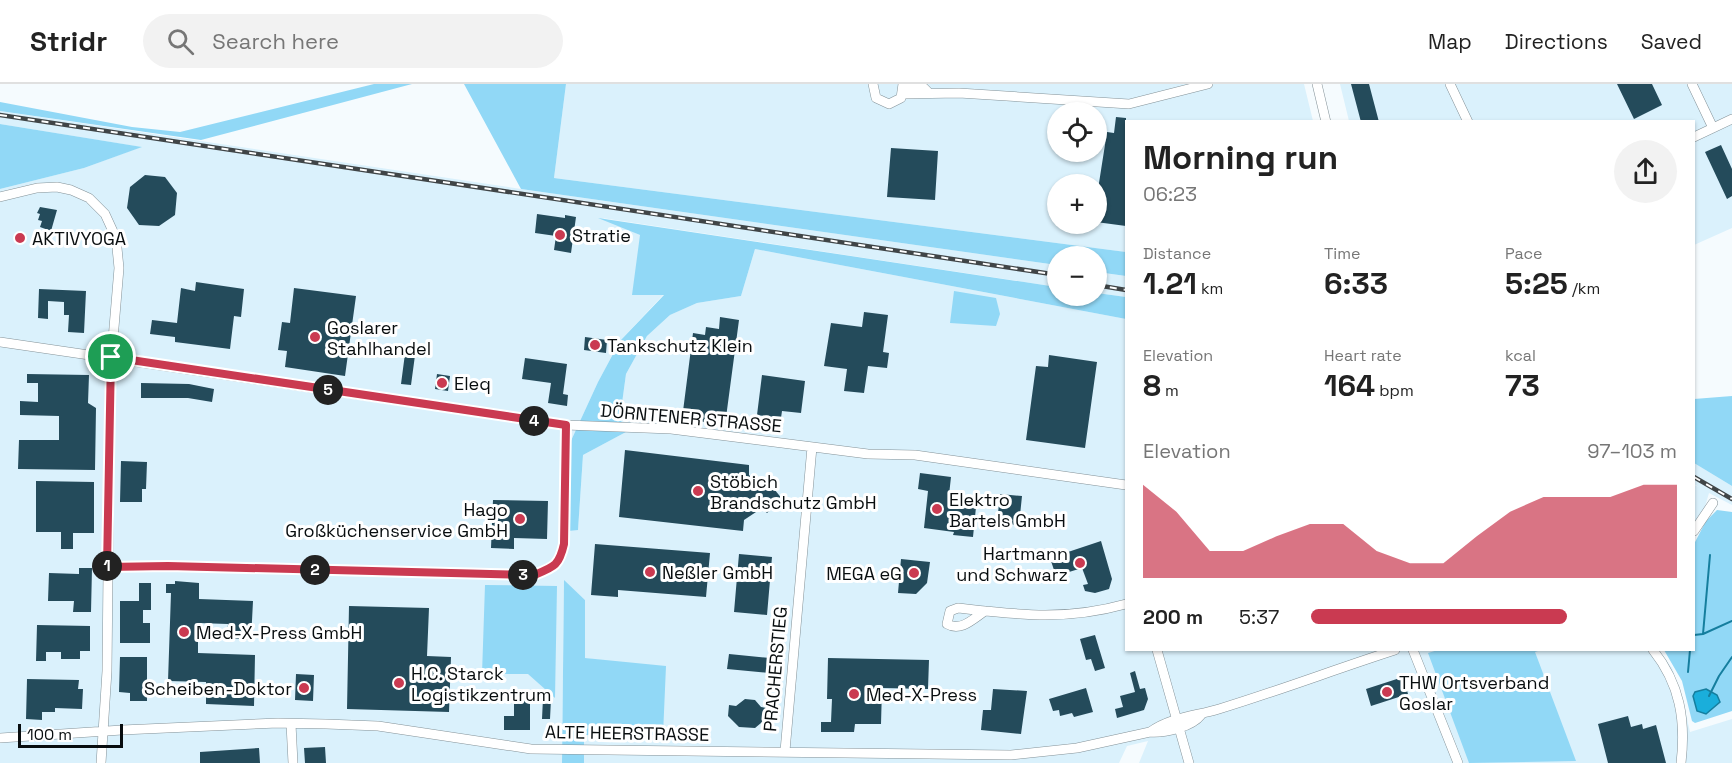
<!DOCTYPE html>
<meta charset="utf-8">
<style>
:root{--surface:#fff;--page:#f2f2f2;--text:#222;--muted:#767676;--line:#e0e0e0;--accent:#ca3a51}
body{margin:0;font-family:"Space Grotesk",sans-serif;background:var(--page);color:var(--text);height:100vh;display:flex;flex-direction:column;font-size:22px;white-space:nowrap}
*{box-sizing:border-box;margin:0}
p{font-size:20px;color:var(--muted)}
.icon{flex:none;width:33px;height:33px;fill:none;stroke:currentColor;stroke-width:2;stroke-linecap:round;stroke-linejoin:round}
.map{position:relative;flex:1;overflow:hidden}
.sheet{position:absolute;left:1125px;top:36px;width:570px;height:531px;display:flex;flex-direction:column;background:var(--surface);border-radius:0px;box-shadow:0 2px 4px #0004}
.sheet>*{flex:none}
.tools{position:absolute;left:1047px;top:18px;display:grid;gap:12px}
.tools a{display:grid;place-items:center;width:60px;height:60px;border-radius:50%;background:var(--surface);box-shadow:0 2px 4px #0004;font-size:30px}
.scale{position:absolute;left:18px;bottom:15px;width:105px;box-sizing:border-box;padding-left:6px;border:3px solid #080d0f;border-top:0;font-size:16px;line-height:21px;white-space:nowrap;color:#080d0f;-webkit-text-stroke:4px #fff;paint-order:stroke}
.pin{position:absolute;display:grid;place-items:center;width:51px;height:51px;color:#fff;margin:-26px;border:3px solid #fff;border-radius:50%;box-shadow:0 2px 6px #0007}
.km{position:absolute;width:30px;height:30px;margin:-15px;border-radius:50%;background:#222;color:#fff;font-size:16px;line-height:30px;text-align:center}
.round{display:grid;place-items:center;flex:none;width:63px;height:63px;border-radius:32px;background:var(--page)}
.head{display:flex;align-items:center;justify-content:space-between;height:102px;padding:0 18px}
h1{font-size:33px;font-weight:600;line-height:45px}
.metrics{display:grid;grid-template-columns:repeat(3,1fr);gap:9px;height:102px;padding:6px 18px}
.metrics div{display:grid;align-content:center}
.metrics b{font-size:30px;font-weight:600}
.metrics small{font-size:16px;font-weight:400}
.metrics p{font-size:16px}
.chart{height:168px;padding:12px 18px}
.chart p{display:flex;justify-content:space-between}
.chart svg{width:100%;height:108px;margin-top:6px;fill:var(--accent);opacity:.7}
ul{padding:0 18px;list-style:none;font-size:20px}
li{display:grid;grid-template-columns:96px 72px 1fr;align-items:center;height:45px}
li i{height:15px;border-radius:8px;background:var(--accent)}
header{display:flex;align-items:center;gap:36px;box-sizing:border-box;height:84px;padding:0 30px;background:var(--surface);border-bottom:2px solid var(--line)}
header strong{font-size:28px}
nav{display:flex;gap:33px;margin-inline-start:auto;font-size:21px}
.search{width:420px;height:54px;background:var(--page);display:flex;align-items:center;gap:15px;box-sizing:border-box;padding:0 21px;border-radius:33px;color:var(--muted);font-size:22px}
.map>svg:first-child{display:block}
.built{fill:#daf1fc;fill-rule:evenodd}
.green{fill:#91d8f6}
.water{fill:#1aaedb;stroke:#157e9e;stroke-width:1.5}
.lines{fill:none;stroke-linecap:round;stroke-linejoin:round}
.stream{stroke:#157e9e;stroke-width:2}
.building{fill:#244b5b}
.minor-casing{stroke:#849298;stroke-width:10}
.minor{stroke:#fff;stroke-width:9}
.rail-casing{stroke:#404547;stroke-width:4.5}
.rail{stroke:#fff;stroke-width:2;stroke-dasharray:7;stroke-linecap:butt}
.route-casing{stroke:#fff;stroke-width:12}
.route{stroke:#ca3a51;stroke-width:8}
.poi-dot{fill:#ca3a51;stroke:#fff;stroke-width:2}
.labels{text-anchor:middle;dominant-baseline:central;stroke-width:6;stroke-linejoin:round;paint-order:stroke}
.poi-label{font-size:18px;fill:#080d0f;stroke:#fff;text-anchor:start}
.street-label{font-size:18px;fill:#080d0f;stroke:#fff}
</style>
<header>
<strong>Stridr</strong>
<div class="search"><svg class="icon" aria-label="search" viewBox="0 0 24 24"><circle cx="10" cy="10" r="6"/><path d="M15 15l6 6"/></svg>Search here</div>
<nav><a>Map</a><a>Directions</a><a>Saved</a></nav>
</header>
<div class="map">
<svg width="1732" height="679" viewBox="0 0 1732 679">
<rect width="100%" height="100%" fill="#f5fbfe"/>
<path class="built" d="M566,0H1304L1313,37L1126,38V168L554,94ZM1058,28H1096V68H1058ZM1058,100H1096V140H1058Z
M1340,0H1732V144L1694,161V38L1349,37Z
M0,27L521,105L1057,181V203L602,134L640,151L664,210L620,257L598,298L569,361L578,445L583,371L626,348L620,334L626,290L647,252L670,231L697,219L741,212L755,165L1126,235V566H1658L1672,584L1683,617L1690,648L1732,635V679H1139L1148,657L1127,662L1119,679H584V651L606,649L608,577L584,574L585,516L564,497L562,679H0V105L84,84L141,63L0,40Z
M1096,188L1126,192V213L1097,209Z
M1694,379L1732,402V421L1709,409L1704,426L1694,441V401L1699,403L1694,400Z"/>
<path class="green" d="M374,0H412L201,56L0,27V18L132,43L180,48Z
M464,0H566L554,94L1126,168V192L1097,188L1096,172H1058L1057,181L521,105Z
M0,40L142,63L84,84L0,105Z
M598,134L1057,203L1058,212H1096L1097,209L1126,213V235L755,165L741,212L697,219L670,231L647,252L626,290L620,334L626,348L583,371L578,446L568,447L569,361L598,298L620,257L664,211H632L640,151Z
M954,207L996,214L1000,230L996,242L950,239Z
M1732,312V402L1694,379V315Z
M1717,426L1732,428V627L1695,639L1692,637L1682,597L1664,566H1694V460L1706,437Z
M564,496L585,516V574L666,582L663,651H584V679H562Z
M485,501L557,502L555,614L528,590H482Z
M1438,566H1541L1535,568L1576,677L1469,679L1428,569Z"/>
<path class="water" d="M1706,605L1717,611L1720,618L1706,630L1697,627L1693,612L1695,608Z"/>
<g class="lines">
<path class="stream" d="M1703,550L1710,471
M1694,551L1703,550L1732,537
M1688,588L1690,566
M1709,612L1719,592L1732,573"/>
</g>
<path class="building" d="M1351,0H1369L1379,38H1361Z
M1617,0H1652L1662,21L1634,35Z
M1116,33L1126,34V142L1096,138V118L1107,48L1114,49Z
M1721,61L1732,85V112L1727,115L1705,68Z
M891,64L938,67L935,116L887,113Z
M145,91L165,93L177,109L175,131L159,142L139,141L127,124L130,103Z
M40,123L57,126L51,147L40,143L42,137L38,136L40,130L37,129Z
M537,130L565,134V131L576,133L571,169L554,166L556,152L535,149Z
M196,198L244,205L241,233L234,232L230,265L175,258V253L150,250L152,236L177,239L181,204L195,207Z
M294,204L356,212L345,292L285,283L287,267L278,266L282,238L290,239Z
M39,205L86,207L84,249L68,248L69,231H64V218L48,217V235L38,234Z
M864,228L888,231L883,268L889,269L887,284L868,282L864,309L844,307L847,285L824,282L831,239L862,243Z
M720,233L739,236L725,341L682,335L693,249L705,251L706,243L719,245Z
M585,253L607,256L606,269L584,266Z
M406,262L416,264L411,301L401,300Z
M1049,271L1097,278L1085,364L1026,356L1036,282L1048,283Z
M525,274L567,280L563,310L568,311L567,322L548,319L551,299L522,295Z
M27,290L89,291L88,319L96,324L95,386L18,385L19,356H59V332L20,331V317L38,318V299H27Z
M437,290L450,292L448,307L435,305Z
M762,291L805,297L801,329L782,327L781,334L757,331Z
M141,299L189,300L214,305L212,318L188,314H141Z
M625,366L749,381V391L764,406L770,400L783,416L767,429L762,424L744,436L743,447L619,433Z
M121,377L147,378L146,405H142V418H120Z
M920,389L951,393L948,420L972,422L973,413L983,414L982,424L976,423L973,453L953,451L954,448L924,444L928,407L918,405Z
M36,397L94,398V449H73V465H61V448H36Z
M1000,410L1022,412L1019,441L997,439Z
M493,416L548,417L547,455L514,454V465L491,464Z
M1101,457L1112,495L1109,505L1095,509L1085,507L1083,501L1088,500L1082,484L1056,492L1050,474Z
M595,460L710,469L706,513L618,506V513L591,511Z
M739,470L772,473L767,531L734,528Z
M901,475L930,478L927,499L916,510L898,509Z
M79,484H92L91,528H73L74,517H48L49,489L79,490Z
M175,497L199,499V515L253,517L251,556L227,554L228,540L198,539V569L255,571L254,622L206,620V598L168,597L171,509H166V500H175Z
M139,499H151V526H143V539H150V559H120V517H139Z
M349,522L429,524L427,572L451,573L449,628L347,625Z
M37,541L90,542V567H80V575H61V568H46V577H36Z
M1095,551L1105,584L1095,587L1091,575L1086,576L1080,555Z
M729,570L770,574L769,589L727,585Z
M120,573H147V617H130V609L119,608Z
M828,574L929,576L928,605L882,604L881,640H855L854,648H821V638H831L832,615H827Z
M1135,587L1140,605L1145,604L1148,615L1144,626L1117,634L1115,625L1123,623L1120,612L1135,608L1130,589Z
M296,590L314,591L313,617L295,616Z
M1403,593L1408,610L1371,622L1366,605Z
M27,595L79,596L78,605H83L82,625L55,624V628H42V636L26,635Z
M1086,604L1093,628L1074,633L1072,629L1060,632L1059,626L1053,627L1049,615Z
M993,605L1027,607L1021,650L981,646L983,626H991Z
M514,611H530V646H504V632H514Z
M543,614L551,615L550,635H542Z
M745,615L755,616L761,623L768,624L767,634L755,644L739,643L728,632L729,621L736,622Z
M1628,632L1631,643L1642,640L1643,645L1656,641L1666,679H1608L1598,640Z
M325,663L326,679H305L304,664Z
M259,664L260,679H200V668Z"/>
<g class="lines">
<g class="minor-casing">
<path id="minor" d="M873,0L876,14L889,20L901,14L903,0
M1317,0L1326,38
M1450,0L1468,38
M1692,0L1713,44
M904,2L924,4L928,8
M903,10L959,9L1129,20L1208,0
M1694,53L1732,35
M0,113L37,104L57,103L71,106L89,114L105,130L116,154L119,184L110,291L107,587L101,679
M0,258L566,341L671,345L868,370L915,371L1126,401
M1694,447L1713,419
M107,483L168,482L534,491C554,483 559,482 564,460L566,341
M985,527C973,535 961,548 947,540L950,527L958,524C1020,531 1065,537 1126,520
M1157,566L1189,679
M1413,566L1458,679
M1653,566C1680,600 1686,636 1681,679
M291,640L293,679
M1150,648C1171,633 1196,632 1219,625C1278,607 1336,585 1395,566
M0,654L122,646L278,639L326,640L378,642L531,665L1011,671L1077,664L1150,648C1165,649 1192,643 1201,631
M785,667L812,363"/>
</g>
<use href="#minor" class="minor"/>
<g class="rail-casing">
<path id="rail" d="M0,31L1058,191
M1096,201L1126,206
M1694,393L1732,415"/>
</g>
<use href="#rail" class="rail"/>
</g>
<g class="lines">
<g class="route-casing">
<path id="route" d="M111,273L566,341L564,460C559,482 554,483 534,491L168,482L107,483Z"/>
</g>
<use href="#route" class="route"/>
</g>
<g class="poi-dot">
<circle cx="560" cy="151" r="6"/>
<circle cx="20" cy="154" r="6"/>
<circle cx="315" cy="253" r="6"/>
<circle cx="595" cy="261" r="6"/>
<circle cx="442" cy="299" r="6"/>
<circle cx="698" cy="407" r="6"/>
<circle cx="937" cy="425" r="6"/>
<circle cx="520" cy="435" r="6"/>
<circle cx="1080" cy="479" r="6"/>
<circle cx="650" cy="488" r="6"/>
<circle cx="914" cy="489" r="6"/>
<circle cx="184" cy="548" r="6"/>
<circle cx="399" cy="599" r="6"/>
<circle cx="304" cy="604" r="6"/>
<circle cx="1387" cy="608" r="6"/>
<circle cx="854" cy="610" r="6"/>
</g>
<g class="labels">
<g class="poi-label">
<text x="572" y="151">Stratie</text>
<text x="32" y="154">AKTIVYOGA</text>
<text x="327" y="243">Goslarer<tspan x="327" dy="21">Stahlhandel</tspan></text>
<text x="607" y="261">Tankschutz Klein</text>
<text x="454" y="299">Eleq</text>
<text x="710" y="397">Stöbich<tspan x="710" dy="21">Brandschutz GmbH</tspan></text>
<text x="949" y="415">Elektro<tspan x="949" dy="21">Bartels GmbH</tspan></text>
<text x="508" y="425" text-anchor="end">Hago<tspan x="508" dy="21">Großküchenservice GmbH</tspan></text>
<text x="1068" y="469" text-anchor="end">Hartmann<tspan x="1068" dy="21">und Schwarz</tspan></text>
<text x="662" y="488">Neßler GmbH</text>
<text x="902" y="489" text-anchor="end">MEGA eG</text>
<text x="196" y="548">Med-X-Press GmbH</text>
<text x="411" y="589">H.C. Starck<tspan x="411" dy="21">Logistikzentrum</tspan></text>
<text x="1399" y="598">THW Ortsverband<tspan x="1399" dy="21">Goslar</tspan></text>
<text x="292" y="604" text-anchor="end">Scheiben-Doktor</text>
<text x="866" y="610">Med-X-Press</text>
</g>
<g class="street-label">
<text transform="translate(691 334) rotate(5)">DÖRNTENER STRASSE</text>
<text transform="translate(775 585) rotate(-85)">PRACHERSTIEG</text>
<text transform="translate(627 649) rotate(1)">ALTE HEERSTRASSE</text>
</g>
</g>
</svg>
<div class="tools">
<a><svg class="icon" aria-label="locate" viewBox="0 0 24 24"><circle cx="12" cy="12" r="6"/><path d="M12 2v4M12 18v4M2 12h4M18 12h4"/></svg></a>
<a>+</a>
<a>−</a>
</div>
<div class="scale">100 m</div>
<div class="pin" style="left:111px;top:273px;background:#1e9e55"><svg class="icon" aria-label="arrive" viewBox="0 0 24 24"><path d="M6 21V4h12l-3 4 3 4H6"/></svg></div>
<b class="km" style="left:107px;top:482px">1</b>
<b class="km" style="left:315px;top:486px">2</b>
<b class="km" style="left:523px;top:491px">3</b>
<b class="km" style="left:534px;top:337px">4</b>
<b class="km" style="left:328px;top:306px">5</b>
<section class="sheet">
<div class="head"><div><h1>Morning run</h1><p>06:23</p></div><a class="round"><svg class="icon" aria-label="share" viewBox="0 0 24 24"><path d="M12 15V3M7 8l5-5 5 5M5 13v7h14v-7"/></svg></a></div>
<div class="metrics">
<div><p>Distance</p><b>1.21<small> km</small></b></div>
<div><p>Time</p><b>6:33</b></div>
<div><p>Pace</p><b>5:25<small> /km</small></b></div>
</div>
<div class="metrics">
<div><p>Elevation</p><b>8<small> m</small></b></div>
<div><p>Heart rate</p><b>164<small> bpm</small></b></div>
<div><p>kcal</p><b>73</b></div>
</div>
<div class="chart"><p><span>Elevation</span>97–103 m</p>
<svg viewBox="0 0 160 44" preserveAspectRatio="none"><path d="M0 44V6L10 17L20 33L30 33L40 27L50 22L60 22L70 33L80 38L90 38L100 27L110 17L120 11L130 11L140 11L150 6L160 6V44z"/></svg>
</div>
<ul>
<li><b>200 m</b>5:37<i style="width:70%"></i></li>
</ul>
</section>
</div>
